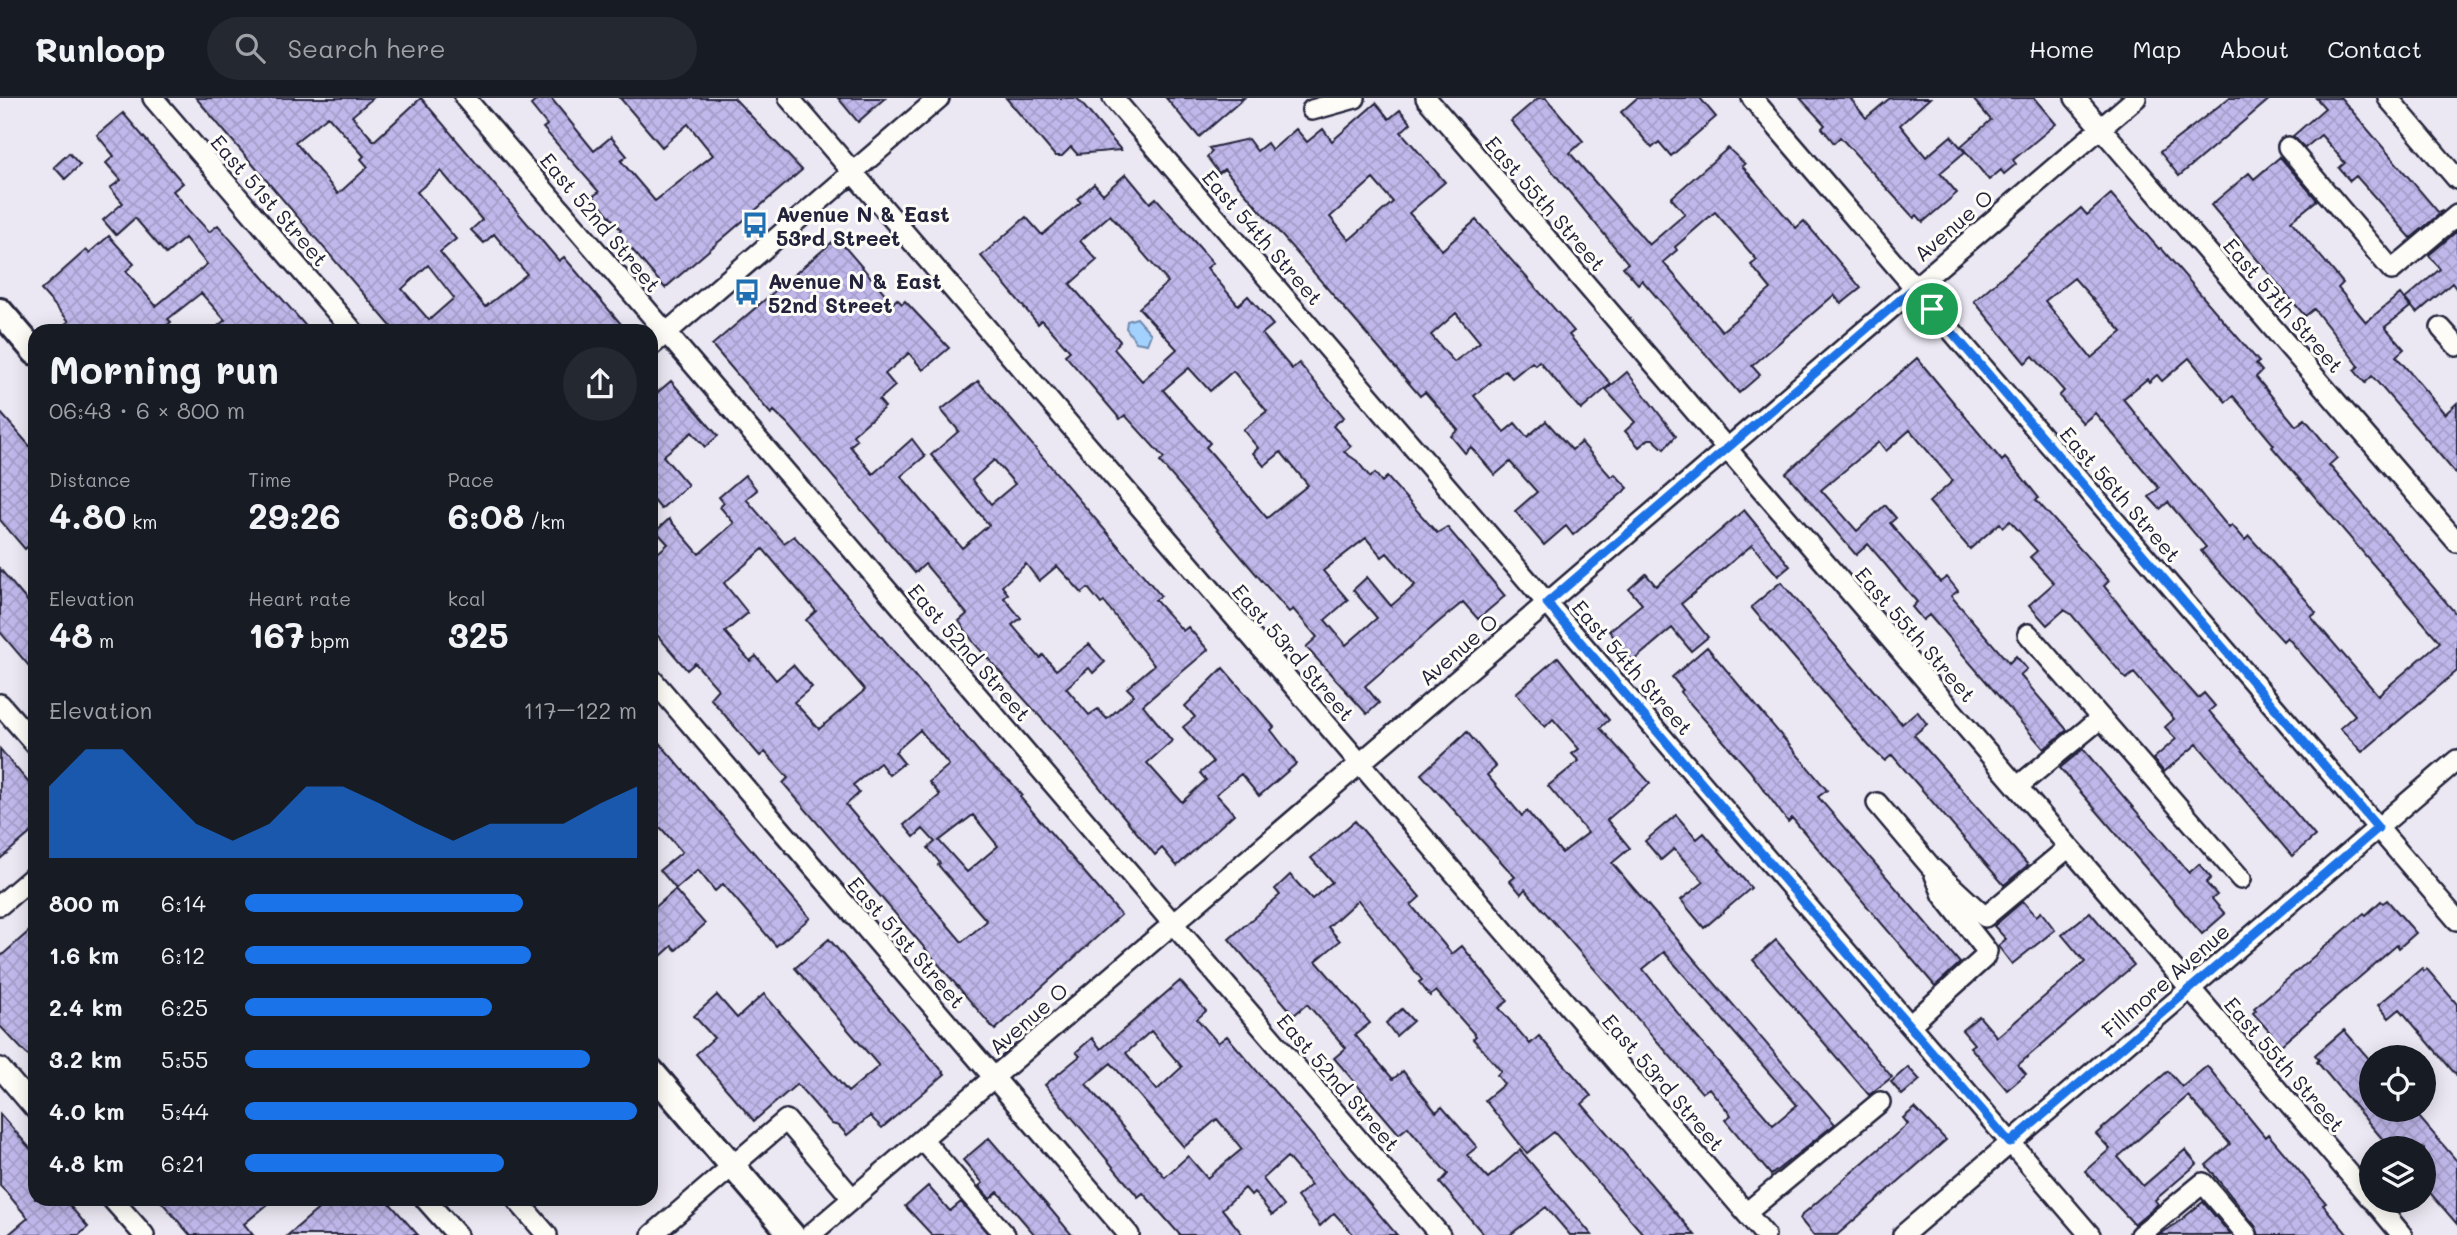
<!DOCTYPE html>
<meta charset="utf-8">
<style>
:root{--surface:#171b24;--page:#242831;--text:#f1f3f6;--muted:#9ea1a6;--line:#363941;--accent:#1a73e8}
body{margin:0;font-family:Mali,sans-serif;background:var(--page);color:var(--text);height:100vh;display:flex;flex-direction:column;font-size:26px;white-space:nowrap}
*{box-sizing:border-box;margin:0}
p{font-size:23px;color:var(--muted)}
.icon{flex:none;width:38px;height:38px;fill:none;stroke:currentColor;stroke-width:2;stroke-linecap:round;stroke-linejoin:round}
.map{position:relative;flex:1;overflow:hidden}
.drawer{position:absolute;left:28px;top:226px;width:630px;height:882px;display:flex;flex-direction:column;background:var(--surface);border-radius:21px;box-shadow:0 4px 18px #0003}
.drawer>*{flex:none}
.fabs{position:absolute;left:2359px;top:947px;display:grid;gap:14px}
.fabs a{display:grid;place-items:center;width:77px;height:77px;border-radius:50%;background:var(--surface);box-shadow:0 4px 18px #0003;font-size:35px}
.pin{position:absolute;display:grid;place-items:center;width:60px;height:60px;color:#fff;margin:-30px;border:4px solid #fff;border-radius:50%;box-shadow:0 2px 7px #0007}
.round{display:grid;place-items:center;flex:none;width:74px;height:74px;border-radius:37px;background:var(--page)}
.overview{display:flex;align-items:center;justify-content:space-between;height:119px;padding:0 21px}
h1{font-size:38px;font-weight:800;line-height:52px}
.stats{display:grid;grid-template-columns:repeat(3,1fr);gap:10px;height:119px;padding:7px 21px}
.stats div{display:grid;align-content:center}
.stats b{font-size:35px;font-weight:800}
.stats small{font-size:19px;font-weight:400}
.stats p{font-size:19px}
.chart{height:196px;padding:14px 21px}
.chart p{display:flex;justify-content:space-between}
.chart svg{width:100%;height:126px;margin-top:7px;fill:var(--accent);opacity:.7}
ul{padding:0 21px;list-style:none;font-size:23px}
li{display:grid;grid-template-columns:112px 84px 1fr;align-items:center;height:52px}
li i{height:18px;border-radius:9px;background:var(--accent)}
header{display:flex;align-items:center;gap:42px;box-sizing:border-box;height:98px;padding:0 35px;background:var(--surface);border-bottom:2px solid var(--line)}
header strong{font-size:33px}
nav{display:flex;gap:38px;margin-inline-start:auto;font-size:24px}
.search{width:490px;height:63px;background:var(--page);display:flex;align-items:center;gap:18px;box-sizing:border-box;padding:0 24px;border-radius:38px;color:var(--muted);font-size:26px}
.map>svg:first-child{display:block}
.water{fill:#a3d1fe;stroke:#6f8bb0;stroke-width:2}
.building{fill:url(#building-cross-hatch);stroke:#22223b;stroke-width:2;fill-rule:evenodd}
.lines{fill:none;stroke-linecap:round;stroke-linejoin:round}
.minor-casing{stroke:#22223b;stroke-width:24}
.major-casing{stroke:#22223b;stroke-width:30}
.minor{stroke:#fdfcf7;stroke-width:19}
.major{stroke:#fdfcf7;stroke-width:24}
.route-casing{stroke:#fff;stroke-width:14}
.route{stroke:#1a73e8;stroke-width:9}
.labels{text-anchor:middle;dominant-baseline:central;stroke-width:6;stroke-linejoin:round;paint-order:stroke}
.street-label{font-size:21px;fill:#22223b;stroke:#fdfcf7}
.poi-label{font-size:21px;font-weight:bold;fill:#22223b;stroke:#fdfcf7;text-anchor:start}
</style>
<header>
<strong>Runloop</strong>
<div class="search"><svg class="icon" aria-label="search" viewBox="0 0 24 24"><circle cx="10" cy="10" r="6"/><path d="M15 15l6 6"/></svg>Search here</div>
<nav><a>Home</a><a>Map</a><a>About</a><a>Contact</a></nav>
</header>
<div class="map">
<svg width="2457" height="1137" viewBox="0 0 2457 1137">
<defs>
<pattern id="building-cross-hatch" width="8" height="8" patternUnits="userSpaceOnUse" patternTransform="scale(1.75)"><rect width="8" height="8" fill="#c0b8ea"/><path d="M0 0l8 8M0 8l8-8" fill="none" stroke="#a59eca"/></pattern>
</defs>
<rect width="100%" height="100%" fill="#ebe8f3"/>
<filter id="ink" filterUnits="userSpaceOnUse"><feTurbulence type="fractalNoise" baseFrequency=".0143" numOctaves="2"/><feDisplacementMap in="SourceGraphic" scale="14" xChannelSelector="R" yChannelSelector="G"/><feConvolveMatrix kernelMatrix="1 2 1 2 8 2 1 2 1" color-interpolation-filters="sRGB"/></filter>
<g filter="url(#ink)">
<path class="water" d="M1137,220L1151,236L1147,246L1136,244L1126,230L1127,223Z"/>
<path class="building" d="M196,0H373L352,18L374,43L421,0L559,163L564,159L627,233H395ZM328,18L364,58L361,61L368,69L338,96L295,44ZM441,73L482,122L471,132L484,145L494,136L527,176L485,209L440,154L456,141L417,94ZM428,167L454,200L429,222L402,191Z
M539,0H551L594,53L611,39L627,58L621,63L655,103L713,57L688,26L662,49L620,0H734L802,72L665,190L618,135L621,132L593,98L599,94L543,30L547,27L531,7Z
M838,0H885L858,24Z
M1006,0H1077L1121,52L1077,56L1071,49L1062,58H1055Z
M1166,0H1244L1199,39Z
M1538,0H1546L1583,43L1570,55L1649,147L1685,116L1671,100L1728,50L1745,66L1742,68L1796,130L1804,123L1861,190L1841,206L1834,197L1752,268L1760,277L1739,295L1642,182L1638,186L1623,169L1628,165L1511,23ZM1715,114L1757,162L1751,167L1771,191L1722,233L1663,164L1677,152L1675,149Z
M1637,0H1700L1716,19L1671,58L1659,44L1652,50L1621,14Z
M1800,0H1850L1866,20L1890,0H1930L1900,27L1926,59L1951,38L1965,54L1940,75L1957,95L1923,124L1917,117L1914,120L1840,39L1834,45L1822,30L1825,27Z
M1972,0H2034L2056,26L2013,62L2016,66L2004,76L2001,72L1989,82L1961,48L1991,22Z
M2229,0H2271L2179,78L2160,54Z
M2316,0H2341L2438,114L2443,113L2411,140L2356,78L2350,83L2339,70L2345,65L2321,37L2305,50L2293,38L2325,10Z
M1376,5L1389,21L1400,12L1411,25L1401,34L1445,84L1409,115L1442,152L1476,122L1574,233L1569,237L1611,286L1581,312L1539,263L1535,267L1532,264L1512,280L1505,272L1474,298L1504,334L1515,325L1527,339L1546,323L1572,352L1581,344L1611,379L1615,376L1628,390L1573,437L1566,428L1544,447L1515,413L1537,394L1510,364L1495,377L1471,349L1465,355L1451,338L1458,332L1425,294L1420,298L1227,74L1224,71L1219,75L1207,59L1212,54L1209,50L1248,41L1257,53L1267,45L1272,52L1296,31L1307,44L1323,31L1332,43ZM1373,81L1393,104L1349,142L1330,119ZM1456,215L1480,244L1454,264L1431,237Z
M123,15L183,85L173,93L190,113L209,134L218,127L310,233H212L225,222L201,195L168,221L171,224L161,233H56L69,223L41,192L86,152L89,155L109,138L134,166L126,173L156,208L207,166L185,140L166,156L135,120L116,137L103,122L123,105L110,90L121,82L106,65L114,58L97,37Z
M69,55L80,67L65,81L54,69Z
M2280,59L2317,102L2291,123L2343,185L2338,190L2366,224L2400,196L2410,209L2385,229L2404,251L2396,258L2445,316L2457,305V377L2372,278L2365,285L2354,272L2359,268L2314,211L2305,218L2211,107L2249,75L2254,81Z
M1126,76L1150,105L1156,100L1213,165L1207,170L1238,207L1248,198L1273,227L1262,236L1292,271L1299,265L1344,319L1333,328L1351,348L1344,354L1357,363L1370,379L1375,375L1382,384L1387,379L1437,435L1447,429L1505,498L1478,521L1463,504L1441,522L1365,588L1379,605L1367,616L1306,549L1317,539L1293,511L1289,514L1262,483L1160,364L1164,360L1125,317L1120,321L1065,257L1070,253L1042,222L1038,226L981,158L1026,119L1042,137L1081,104L1077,101L1094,86L1103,96ZM1110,117L1168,184L1139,210L1177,251L1142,283L1114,251L1120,243L1070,186L1097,162L1080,143ZM1189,270L1210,293L1233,273L1267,313L1243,332L1258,350L1253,355L1264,368L1281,354L1308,387L1267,420L1206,349L1210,345L1163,292ZM1366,440L1382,459L1387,455L1415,487L1391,508L1367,479L1353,492L1377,520L1346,547L1325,522L1348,502L1323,473Z
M2111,96L2159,151L2161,150L2259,264L2256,266L2262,273L2256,279L2296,328L2305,321L2337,360L2329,367L2457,517V573L2362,654L2340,630L2355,617L2287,539L2283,543L2211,465L2201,453L2206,449L2168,404L2160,411L2149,399L2159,390L2095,315L2083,325L2059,298L2064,293L2033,258L2025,265L1974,203L2081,110L2087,117ZM2074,180L2122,234L2091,260L2045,203ZM2189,260L2226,304L2233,298L2274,347L2272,349L2440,544L2378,597L2311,519L2316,515L2307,503L2249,438L2245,442L2232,427L2229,430L2123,301L2147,281L2149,284L2157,277L2162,283Z
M2457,133V192L2452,185L2417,215L2405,201L2440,171L2429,157Z
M837,140L893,205L897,201L902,206L905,203L949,250L923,272L909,255L885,276L895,288L879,302L885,309L853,337L857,342L850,348L873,376L912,341L925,358L901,378L962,450L989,427L931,357L959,333L941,312L978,283L1161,498L1155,502L1183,533L1188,529L1208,552L1143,607L1172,643L1147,665L1182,704L1206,682L1200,675L1213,664L1183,629L1195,619L1185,608L1223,570L1274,629L1271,632L1294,662L1296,666L1259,698L1241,676L1216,696L1234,716L1177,768L1162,750L1155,757L1061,642L974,545L959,523L967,516L925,466L915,475L788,326L774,313L771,316L712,247ZM994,362L1015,386L991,406L972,382ZM1026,466L1039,483L1057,468L1082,495L1088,490L1101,506L1104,504L1154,567L1127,590L1134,597L1107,621L1098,611L1089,617L1066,590L1089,570L1093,575L1105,564L1089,546L1056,572L1043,557L1040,560L1012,527L1021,520L1004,500L1008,496L1002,488Z
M1917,260L2002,363L2005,360L2022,379L2039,400L2036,402L2109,483L2104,488L2158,555L2198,600L2204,595L2215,608L2209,613L2315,738L2292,758L2197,646L2164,674L2153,661L2176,641L2165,629L2174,621L2134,575L2126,581L2071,516L2064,512L2047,527L2029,507L2054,485L2030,459L2037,453L2010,423L2003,429L2000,425L1970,451L1929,404L1953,383L1910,332L1886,353L1879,344L1821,392L1857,433L1885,407L1896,420L1890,425L1940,484L1947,479L1958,493L1951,498L2009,565L2016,558L2027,571L2020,577L2067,632L2044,651L1929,517L1923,522L1912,509L1917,504L1868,446L1856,457L1786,375Z
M1627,274L1676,338L1664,351L1653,341H1649L1639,349L1625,333L1635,324L1606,292Z
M671,283L718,338L705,349L692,334L663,358L688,387L661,411L651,399V300Z
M0,314L35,354V442L25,451L0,422Z
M745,377L757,392L746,401L784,445L794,438L831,479L989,666L1011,684L1022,697L1020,699L1121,817L995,932L783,685L788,680L765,654L760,658L710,600L718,591L695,565L687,572L651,530V461L668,446L656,433L669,421L699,456L734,425L720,409L724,405L719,399ZM763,451L816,513L806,522L865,592L819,631L794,604L812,589L793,567L776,582L756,558L750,563L725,534L748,515L724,485ZM920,632L949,667L929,684L940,697L904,727L914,739L923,731L935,744L928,750L940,765L938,767L987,823L962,844L846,707L859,695L853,687L880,665L889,677L904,665L895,654ZM973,717L998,748L967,774L939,743Z
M1744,412L1790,468L1778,478L1752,447L1681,506L1708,539L1691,553L1672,530L1633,563L1609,533L1642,506L1629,491L1646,476L1656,488Z
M0,471L35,512V575L0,534Z
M1781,484L1902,626L1917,613L1927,626L1914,637L2028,767L2004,787L1892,657L1885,663L1869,648L1751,509Z
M1707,549L1827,692L1818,699L1960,865L1935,888L1792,720L1788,724L1749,672L1680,594L1683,592L1672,579Z
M1558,559L1609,622L1600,630L1650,685L1607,722L1630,750L1612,765L1835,1026L1771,1077L1725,1022L1731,1017L1709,990L1702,995L1525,791L1521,796L1510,783L1515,779L1421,676L1467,634L1496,669L1487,677L1522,718L1527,713L1562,755L1588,735L1548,688L1579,663L1572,656L1579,651L1553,621L1545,629L1516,595ZM1664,854L1797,1007L1773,1027L1695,937L1643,871Z
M651,635L810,820L776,848L723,786L715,793L698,772L676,791L660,772L682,754L661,730L651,739Z
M0,651L35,692V731L0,761Z
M2083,651L2189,775L2199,766L2211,780L2206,785L2217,797L2212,801L2225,816L2202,836L2060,670Z
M1676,717L1697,741L1704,735L1751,790L1704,830L1681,802L1704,784L1674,751L1661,762L1645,743Z
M1355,723L1420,799L1411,807L1452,856L1462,848L1475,864L1508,903L1499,910L1530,946L1539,938L1578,982L1591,998L1582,1006L1695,1137H1644L1554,1034L1527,1055L1485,1002L1504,986L1497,977L1501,973L1473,941L1476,938L1436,893L1430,898L1419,884L1422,882L1358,802L1328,829L1340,843L1316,863L1370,925L1355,937L1393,981L1403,973L1436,1014L1442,1009L1477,1049L1467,1057L1488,1080L1520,1052L1592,1137H1570L1546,1109L1510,1137H1484L1440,1085L1448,1076L1424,1048L1408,1029L1399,1036L1334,960L1346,950L1307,906L1294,917L1229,841L1280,797L1275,791L1290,777L1312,801L1332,784L1311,760Z
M675,792L705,826L676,852L672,848L651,867V813Z
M2387,802L2416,835L2399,850L2397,847L2281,947L2253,915L2256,912L2254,910L2364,815L2366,817L2381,803L2383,805Z
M2023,803L2036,818L2041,814L2055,832L2012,866L1998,848L2006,841L1994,828Z
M2090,814L2134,867L2018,967L2026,976L2007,992L1970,949L1974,946L1962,932L1979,918L1997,939L2085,864L2062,837Z
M35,828V965L0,928V859Z
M829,841L945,976L882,1030L870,1018L847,1037L839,1028L832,1026L797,986L754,1023L696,956L714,940L694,918L717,897L737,920L764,896L848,994L879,968L795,870Z
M1776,842L1892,979L1869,997L1753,862Z
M2422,870L2424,873L2427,871L2457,906V978L2400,911L2389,920L2378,907Z
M1180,883L1206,913L1197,921L1218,945L1227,938L1397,1137H1354L1334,1115L1320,1128L1297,1099L1311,1087L1287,1059L1263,1081L1284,1108L1272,1117L1254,1094L1251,1097L1245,1090L1222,1111L1243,1137H1180L1143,1095L1138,1099L1045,987L1080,958L1076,954L1092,940L1101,951ZM1151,933L1182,969L1157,992L1126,955ZM1111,965L1184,1049L1217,1021L1242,1051L1207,1080L1188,1058L1165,1079L1086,986Z
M1402,911L1413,923L1396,938L1386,925Z
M2344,932L2371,963V1012H2413L2457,1063V1126L2424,1088V1050H2390L2317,964L2319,962L2315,957Z
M2207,968L2265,1039L2268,1036L2326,1105L2323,1107L2348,1137H2259L2256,1129L2206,1067L2230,1046L2188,998L2118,1059L2143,1088L2185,1052L2197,1066L2155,1102L2158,1106L2134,1126L2085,1073L2110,1051L2096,1036L2168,973L2182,989Z
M1908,969L1920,982L1902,997L1891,984Z
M1915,1010L1946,1042L1837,1137H1813L1800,1121L1802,1117L1908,1026L1903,1020Z
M0,1016L35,1056V1101H64L88,1129L79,1137H8L28,1120L0,1087Z
M989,1040L1052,1113L1072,1137H1035L998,1094L990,1101L979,1088L983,1085L963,1062Z
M928,1088L950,1113L961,1104L989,1137H932L905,1108Z
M159,1101H274L244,1126L253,1137H190Z
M330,1101H386L418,1137H288Z
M2203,1104L2231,1137H2159L2176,1126Z"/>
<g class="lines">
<g class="minor-casing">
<path id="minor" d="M153,0L353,233
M465,0L1440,1137
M789,0L1765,1137
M1113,0L2090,1137
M1426,0L2371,1101
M1752,0L2457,822
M2075,0L2457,444
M2388,0L2457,81
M1312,12L1355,0
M2288,49L2392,172L2457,117
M2441,230L2457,248
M651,248L939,0
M651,580L1129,1137
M0,606L35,646
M2101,620L2241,781
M2017,689L2101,620L2028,536
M1877,705L1931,769L1985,819L2069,749
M0,807L35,777
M1910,927L1984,860L1987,853L1943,797L1935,777
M0,970L35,1011
M922,1041L1005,1137
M112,1101L144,1137
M425,1101L457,1137
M516,1101L547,1137
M2373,1102L2402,1137
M1746,1115L1880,1004
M652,1137L786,1022L853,1101
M810,1137L2136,0
M1903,1137L2457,662
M2140,1137L2203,1085L2247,1137"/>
</g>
<g class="major-casing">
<path id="major" d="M0,213L35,254
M651,973L792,1137"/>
</g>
<use href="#minor" class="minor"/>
<use href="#major" class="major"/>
</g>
</g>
<g class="lines" filter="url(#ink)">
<g class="route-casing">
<path id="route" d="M1914,190L2378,730L2010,1045L1547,505Z"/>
</g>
<use href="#route" class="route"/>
</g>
<defs>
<g id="bus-bare" transform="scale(2.1)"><path d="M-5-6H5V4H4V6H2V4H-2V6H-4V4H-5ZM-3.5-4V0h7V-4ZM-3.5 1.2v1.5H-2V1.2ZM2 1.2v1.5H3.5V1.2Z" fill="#1f6fb2" stroke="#fdfcf7" stroke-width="2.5" paint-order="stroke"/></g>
</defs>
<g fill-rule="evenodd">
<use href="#bus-bare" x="755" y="127"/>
<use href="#bus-bare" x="747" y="194"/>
</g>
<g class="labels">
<g class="street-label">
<text transform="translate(270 102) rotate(49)">East 51st Street</text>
<text transform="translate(1546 105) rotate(49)">East 55th Street</text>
<text transform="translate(601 124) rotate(50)">East 52nd Street</text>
<text transform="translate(1953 127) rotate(-41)">Avenue O</text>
<text transform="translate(1263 139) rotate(49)">East 54th Street</text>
<text transform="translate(2284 207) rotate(49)">East 57th Street</text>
<text transform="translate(2121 396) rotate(49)">East 56th Street</text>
<text transform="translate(1916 536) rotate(49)">East 55th Street</text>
<text transform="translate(1458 551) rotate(-41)">Avenue O</text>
<text transform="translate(970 554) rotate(49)">East 52nd Street</text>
<text transform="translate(1294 554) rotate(49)">East 53rd Street</text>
<text transform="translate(1633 569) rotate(49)">East 54th Street</text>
<text transform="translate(907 844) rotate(49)">East 51st Street</text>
<text transform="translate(2165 882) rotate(-41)">Fillmore Avenue</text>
<text transform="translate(1028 920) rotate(-41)">Avenue O</text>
<text transform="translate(2285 966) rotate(49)">East 55th Street</text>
<text transform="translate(1339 984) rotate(49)">East 52nd Street</text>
<text transform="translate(1664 984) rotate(49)">East 53rd Street</text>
</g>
<g class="poi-label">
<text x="776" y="115">Avenue N &amp; East<tspan x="776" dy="24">53rd Street</tspan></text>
<text x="768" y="182">Avenue N &amp; East<tspan x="768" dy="24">52nd Street</tspan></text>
</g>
</g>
</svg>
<div class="fabs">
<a><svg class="icon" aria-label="locate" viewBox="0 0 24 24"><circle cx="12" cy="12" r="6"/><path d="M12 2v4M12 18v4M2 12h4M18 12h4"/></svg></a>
<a><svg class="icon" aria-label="layers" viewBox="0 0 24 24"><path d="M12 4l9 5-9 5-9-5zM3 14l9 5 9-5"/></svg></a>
</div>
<div class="pin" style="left:1932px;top:211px;background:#1e9e55"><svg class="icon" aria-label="arrive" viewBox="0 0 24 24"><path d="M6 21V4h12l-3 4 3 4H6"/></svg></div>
<section class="drawer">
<div class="overview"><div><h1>Morning run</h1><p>06:43 · 6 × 800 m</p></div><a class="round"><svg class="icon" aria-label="share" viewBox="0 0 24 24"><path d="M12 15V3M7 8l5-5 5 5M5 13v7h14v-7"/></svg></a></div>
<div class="stats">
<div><p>Distance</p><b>4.80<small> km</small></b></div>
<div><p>Time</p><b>29:26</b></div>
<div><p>Pace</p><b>6:08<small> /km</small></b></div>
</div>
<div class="stats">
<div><p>Elevation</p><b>48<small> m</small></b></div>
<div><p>Heart rate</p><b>167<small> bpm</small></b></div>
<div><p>kcal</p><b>325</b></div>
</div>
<div class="chart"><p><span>Elevation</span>117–122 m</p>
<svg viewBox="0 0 160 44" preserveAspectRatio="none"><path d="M0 44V19L10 6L20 6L30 19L40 32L50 38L60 32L70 19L80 19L90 25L100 32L110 38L120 32L130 32L140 32L150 25L160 19V44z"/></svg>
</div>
<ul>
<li><b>800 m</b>6:14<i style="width:71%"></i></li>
<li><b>1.6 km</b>6:12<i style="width:73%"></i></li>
<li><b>2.4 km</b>6:25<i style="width:63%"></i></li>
<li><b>3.2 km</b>5:55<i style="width:88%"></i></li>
<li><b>4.0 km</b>5:44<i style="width:100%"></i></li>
<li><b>4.8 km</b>6:21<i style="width:66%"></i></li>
</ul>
</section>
</div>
